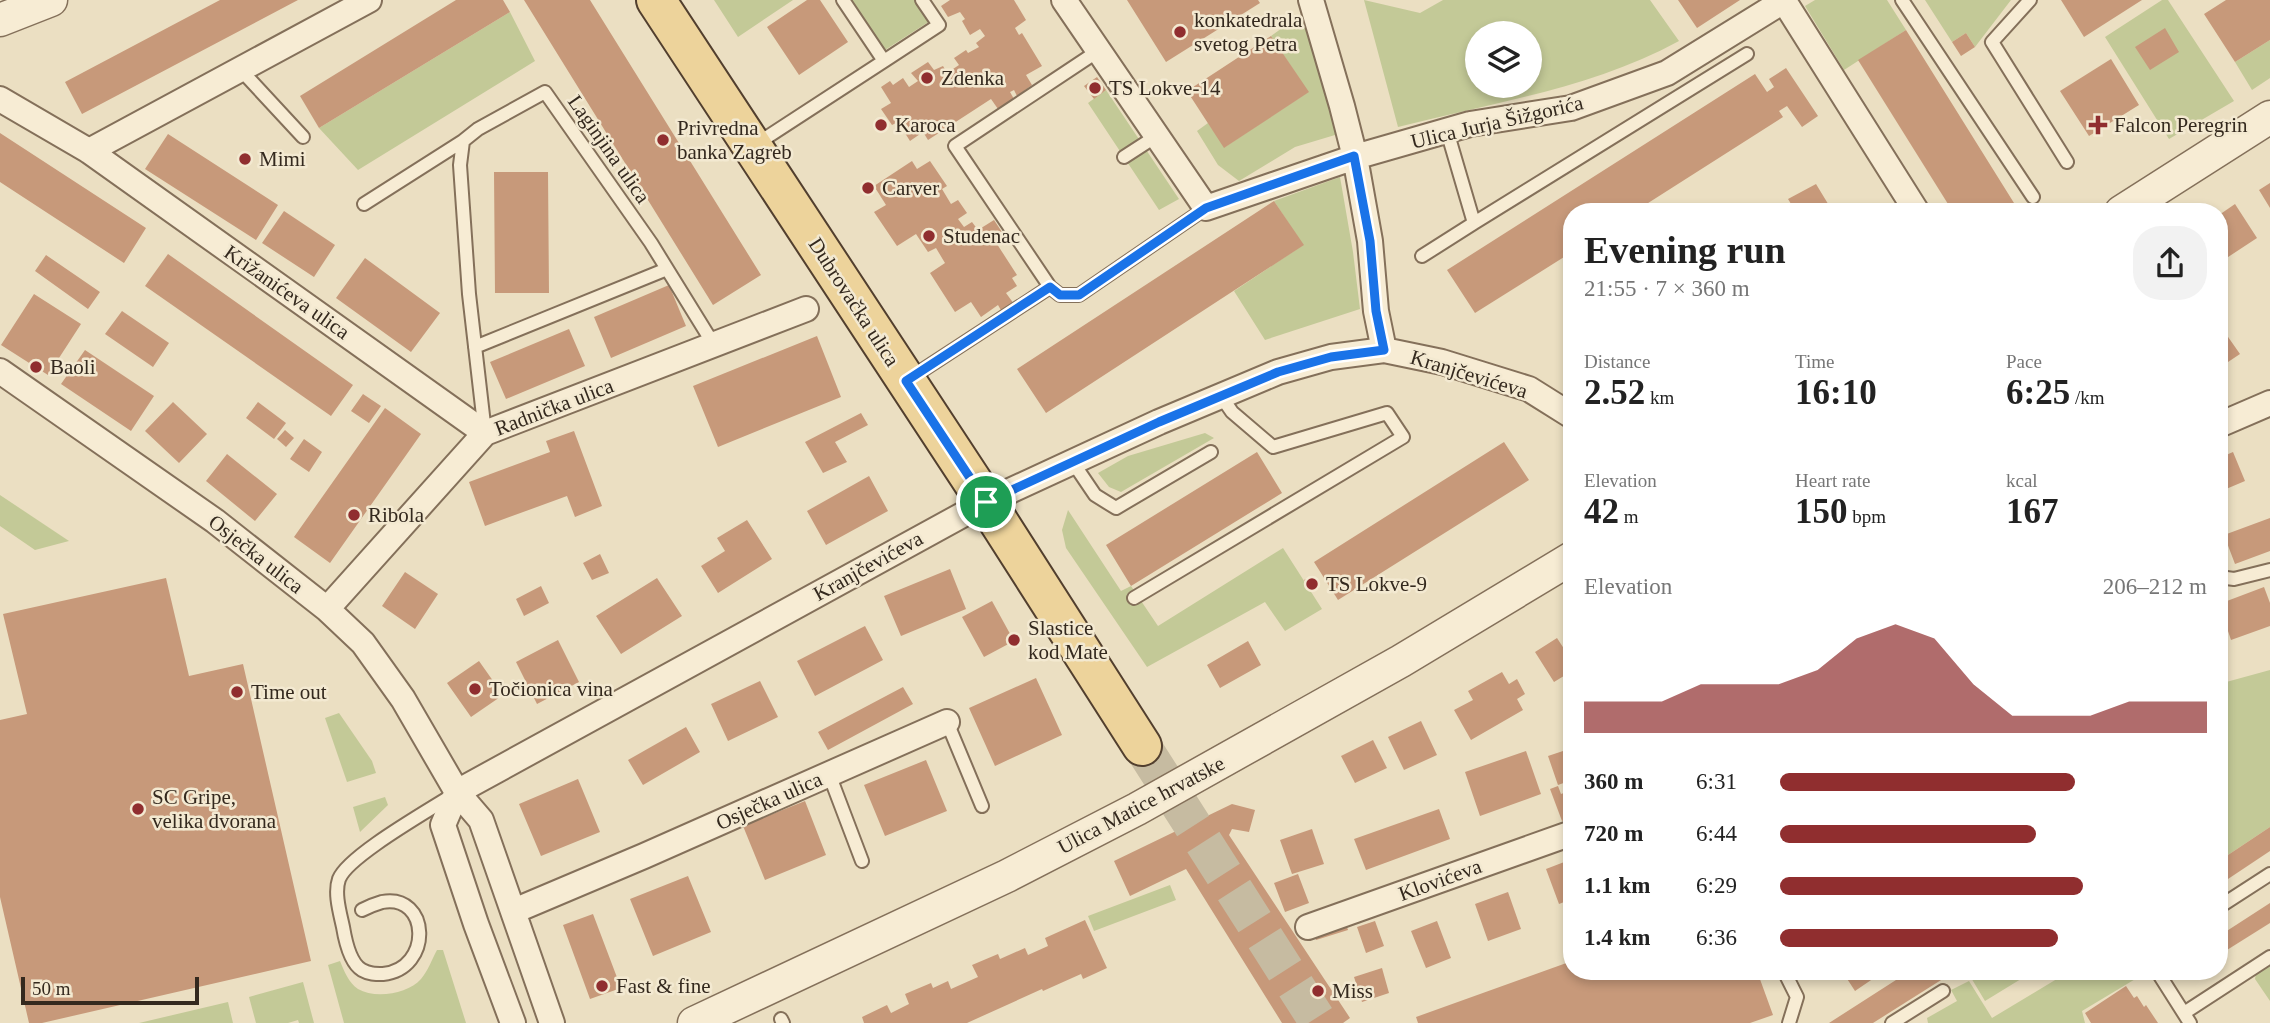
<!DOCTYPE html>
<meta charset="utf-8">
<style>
:root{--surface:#fff;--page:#f2f2f2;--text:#222;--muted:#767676;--accent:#902e2f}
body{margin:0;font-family:Georgia,serif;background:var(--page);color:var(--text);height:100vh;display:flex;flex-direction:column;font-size:26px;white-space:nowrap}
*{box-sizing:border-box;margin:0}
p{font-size:23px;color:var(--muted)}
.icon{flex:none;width:38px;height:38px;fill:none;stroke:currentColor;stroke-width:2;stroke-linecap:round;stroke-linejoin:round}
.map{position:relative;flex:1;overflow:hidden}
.panel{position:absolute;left:1563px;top:203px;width:665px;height:777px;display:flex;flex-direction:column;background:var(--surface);border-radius:28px;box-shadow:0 4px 10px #0003}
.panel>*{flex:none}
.tools{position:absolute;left:1465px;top:21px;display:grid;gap:14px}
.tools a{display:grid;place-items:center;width:77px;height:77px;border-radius:50%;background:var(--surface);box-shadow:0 4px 10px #0003;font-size:35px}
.scale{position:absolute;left:21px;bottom:18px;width:178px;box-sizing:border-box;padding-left:7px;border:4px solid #34291e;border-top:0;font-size:19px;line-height:24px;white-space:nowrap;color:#34291e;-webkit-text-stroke:5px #f3e9d1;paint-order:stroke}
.pin{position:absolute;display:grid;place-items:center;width:60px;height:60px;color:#fff;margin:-30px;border:4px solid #fff;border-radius:50%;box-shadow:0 2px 7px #0007}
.round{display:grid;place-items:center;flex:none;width:74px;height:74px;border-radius:28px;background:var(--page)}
.overview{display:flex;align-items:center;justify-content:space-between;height:119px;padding:0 21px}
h1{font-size:38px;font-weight:700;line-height:52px}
.figures{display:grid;grid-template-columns:repeat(3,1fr);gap:10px;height:119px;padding:7px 21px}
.figures div{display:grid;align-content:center}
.figures b{font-size:35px;font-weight:700}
.figures small{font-size:19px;font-weight:400}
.figures p{font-size:19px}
.chart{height:196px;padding:14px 21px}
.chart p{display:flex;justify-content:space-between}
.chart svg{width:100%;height:126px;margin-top:7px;fill:var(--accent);opacity:.7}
ul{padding:0 21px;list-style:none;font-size:23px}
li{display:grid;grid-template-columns:112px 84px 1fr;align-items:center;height:52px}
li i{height:18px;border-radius:9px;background:var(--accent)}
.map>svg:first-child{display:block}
.green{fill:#c3c997;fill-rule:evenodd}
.building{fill:#c7997a}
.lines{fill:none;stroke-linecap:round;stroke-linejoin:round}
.primary-tunnel{stroke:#c6bba1;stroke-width:38;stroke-dasharray:38 19;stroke-linecap:butt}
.service-casing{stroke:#84705a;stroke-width:16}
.minor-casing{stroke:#84705a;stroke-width:28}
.tertiary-casing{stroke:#84705a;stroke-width:35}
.primary-casing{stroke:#523f2e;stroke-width:42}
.service{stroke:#f7ecd4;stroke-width:12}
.minor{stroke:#f7ecd4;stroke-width:24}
.tertiary{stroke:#f7ecd4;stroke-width:32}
.primary{stroke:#edd39b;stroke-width:38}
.route-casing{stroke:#fff;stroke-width:14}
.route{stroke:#1a73e8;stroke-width:9}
.poi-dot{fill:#902e2f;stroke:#f3e9d1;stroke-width:2.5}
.labels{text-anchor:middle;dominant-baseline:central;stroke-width:5;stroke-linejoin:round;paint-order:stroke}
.poi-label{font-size:21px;fill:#34291e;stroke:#f3e9d1;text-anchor:start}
.street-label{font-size:21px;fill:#34291e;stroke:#f3e9d1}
</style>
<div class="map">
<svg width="2270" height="1023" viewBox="0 0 2270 1023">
<rect width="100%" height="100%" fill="#ebdfc2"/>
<path class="green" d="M714,0H793L738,37Z
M851,0H915L930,21L885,50Z
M1364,0L1420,13L1443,0H1650L1679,41C1593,88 1492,103 1398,127ZM1477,33H1530V86H1477Z
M1815,0H1887L1906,30L1844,70L1805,6Z
M1925,0H2011L1975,47L1966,33L1952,42Z
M2162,0H2168L2234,101L2169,139L2105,37Z
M510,12L535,61L358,170L319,128Z
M1296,18L1309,21L1336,113L1335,135L1295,147L1239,181L1218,165L1197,131L1208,123L1225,147L1308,92L1271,36Z
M2270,40V78L2252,90L2235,62Z
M1106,90L1179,199L1159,210L1088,103Z
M1340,177L1353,252L1360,309L1265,340L1234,291L1303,245L1274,201Z
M1205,433L1214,438L1121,492L1109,487L1098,473L1128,456Z
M0,495L69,541L35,550L0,526Z
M1068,510L1121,591L1131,586L1158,626L1283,548L1322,609L1285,631L1265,602L1147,667L1066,548L1062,530Z
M2270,670V827L2219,861V684Z
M339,713L372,761L376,773L347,782L325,718Z
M385,797L388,805L360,832L353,807Z
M1170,885L1176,900L1094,931L1088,916Z
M437,950H443L466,1023H344L328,965L340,961C344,971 349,983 358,989C375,999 408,994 421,979C428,971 432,959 437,950Z
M2270,965V1001L2255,979L2256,973Z
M1967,971H2034L1985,1001Z
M2070,971L2147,972L2082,1011L2085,1023H1928L1927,1018L1957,1001L1951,990L1969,981L1992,1018Z
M303,982L314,1023H299L298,1020L288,1023H256L249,997Z
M228,1002L233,1023H139Z"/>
<path class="building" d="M220,0H298L82,114L65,82Z
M456,0H503L510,12L319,128L300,96Z
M524,0H590L761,275L713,305Z
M807,0H820L848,42L799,75L767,27Z
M950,0H1014L1026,20L1015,28L1019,35L1022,33L1042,66L1026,75L1032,85L1017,96L1014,90L1010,92L1014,99L998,109L991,99L928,140L923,132L910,141L898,122L892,125L881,109L891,103L881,87L890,81L893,85L903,78L909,87L918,81L911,73L928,62L934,70L943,66L947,73L959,65L954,58L966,50L968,53L979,47L976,43L985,36L980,29L970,35L962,21L965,19L960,12L948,17L941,6Z
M1127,0H1258L1260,3L1166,62Z
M1678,0H1740L1697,28Z
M2061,0H2142L2084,37Z
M2226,0H2270V40L2235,62L2204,14Z
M2165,28L2179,52L2150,70L2135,47Z
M1906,30L2014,203L2000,212H1953L1858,60Z
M1966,33L1975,47L1961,56L1952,42Z
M1271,36L1309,92L1224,148L1187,91Z
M2111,59L2139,105L2089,136L2060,91Z
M1786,68L1818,116L1802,127L1787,106L1779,111L1783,117L1634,212H1572V252L1475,313L1447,270L1755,74L1767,92L1774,87L1769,79Z
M1097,77L1106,90L1094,99L1084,86Z
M0,133L146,228L124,263L0,182Z
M168,134L278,205L256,240L145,169Z
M912,161L917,169L930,161L947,186L942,189L951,204L958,200L967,213L958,219L964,227L972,222L978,230L994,220L1004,235L995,241L1017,275L1012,278L1017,286L1006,293L1014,304L1002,312L998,305L981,317L971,302L955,312L930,273L945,263L936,248L928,252L916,234L897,246L874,212L886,205L874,186Z
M494,172H548L549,293H495Z
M2270,183V208L2259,190Z
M1816,184L1833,212H1796L1788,199Z
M1274,201L1304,245L1046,413L1017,369Z
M2235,204L2257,238L2219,263V215Z
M284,211L335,245L314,277L262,243Z
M168,254L353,385L331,416L145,286Z
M46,255L100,292L88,309L35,271Z
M365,258L440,313L411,352L336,298Z
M669,285L686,326L611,358L594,317Z
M34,294L81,324L48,375L1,345Z
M122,311L169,343L153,367L105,334Z
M2219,324L2240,354L2219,368Z
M569,329L585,366L506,399L490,362Z
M817,336L841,397L718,447L693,386Z
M85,350L154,396L131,431L61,384Z
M363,394L381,406L369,423L351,411Z
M173,402L207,434L179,463L145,431Z
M258,402L286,423L274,439L246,418Z
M385,408L421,434L330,563L294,537Z
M861,413L868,425L835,442L847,462L823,473L805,442Z
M285,430L294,438L286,447L277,439Z
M574,431L602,506L575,517L567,496L485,526L469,482L550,452L546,441Z
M304,439L322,452L309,472L290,459Z
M1504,442L1529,480L1338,600L1314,562Z
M1257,452L1282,493L1131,586L1106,545Z
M2233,452L2245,481L2219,492V458Z
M227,454L277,494L255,521L206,481Z
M869,476L888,511L826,545L807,511Z
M2270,518V551L2235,564L2224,535Z
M747,520L772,559L718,593L701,566L725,551L717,538Z
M600,554L609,573L592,580L583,563Z
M950,569L966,609L901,636L884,596Z
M405,572L438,594L415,629L382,606Z
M1312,576L1319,588L1312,592L1304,580Z
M166,578L189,676L243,664L311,961L42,1023H29L0,897V720L27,714L3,614Z
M657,578L682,616L621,654L596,616Z
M541,586L549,603L524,616L516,599Z
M2264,587L2270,603V626L2231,640L2219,604Z
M992,601L1014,641L984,657L962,617Z
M865,626L883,660L815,696L797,661Z
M1557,638L1572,661V671L1554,682L1535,652Z
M558,640L579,682L537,704L516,662Z
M1248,641L1261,665L1220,688L1207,665Z
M479,661L503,695L471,717L447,683Z
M1502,672L1509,684L1517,679L1525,694L1517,699L1523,710L1471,740L1454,710L1473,700L1468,691Z
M1036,678L1062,735L995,766L969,708Z
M760,681L778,717L728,741L711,704Z
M903,687L913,704L828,750L818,732Z
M1421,721L1437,755L1404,770L1388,737Z
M686,727L700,752L643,785L628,760Z
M1373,740L1387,768L1355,783L1341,756Z
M1572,748V780L1558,785L1548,756Z
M1526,751L1541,794L1480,816L1465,772Z
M926,760L947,811L885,836L864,785Z
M578,779L600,832L541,856L519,804Z
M1558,786L1561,794L1572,790V818L1562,821L1550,789Z
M805,801L826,855L765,880L743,826Z
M1232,804L1255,810L1249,832L1232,829L1229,835L1350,1018L1343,1023H1282L1186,869L1130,896L1114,861Z
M1439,809L1450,839L1366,870L1354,839Z
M2270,827V851L2219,885V861Z
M1312,829L1324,864L1292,874L1280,840Z
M1572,859V899L1559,904L1546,869Z
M1298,874L1309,903L1285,912L1274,883Z
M688,876L711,932L653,956L630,899Z
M1508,892L1521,929L1488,941L1475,904Z
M2270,903V923L2219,955V936Z
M593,914L621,988L590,999L563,925Z
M1344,918L1348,930L1316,940L1312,928Z
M1085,920L1107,968L1083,979L1081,974L1043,991L1042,989L967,1023H864L862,1017L887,1005L891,1013L909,1004L905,994L931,983L933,988L948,981L951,989L978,977L972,965L998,954L1000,959L1025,948L1028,955L1048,946L1045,938Z
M1375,921L1384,946L1366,953L1357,927Z
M1437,921L1451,958L1426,968L1411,931Z
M1572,961V971H1757L1773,1015L1750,1023H1418L1416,1017Z
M1382,968L1389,993L1362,1002L1354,977Z
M1842,971H1873L1877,976L1855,991Z
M1910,971H1946L1949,975L1873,1023H1829Z
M2126,986L2134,998L2137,996L2144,1007L2146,1005L2158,1023H2091L2085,1013Z"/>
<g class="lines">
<path class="primary-tunnel" d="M1142,746L1319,1023"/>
<g class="service-casing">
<path id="service" d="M1902,0L2033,197
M2030,0L1992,42L2067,162
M1098,51L955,146L1050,287L1060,295H1079L1206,208
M884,61L939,25L922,0
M240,69L303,137
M755,145L884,61L843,0
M1124,157L1158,135
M364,204L463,141
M1474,223L1747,54
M1422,256L1474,223L1447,131
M475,347L667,269
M909,379L1050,287
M485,433L469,294L460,165L463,141L478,129L545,92L651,243L714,345
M1072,461L1095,495L1116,508L1211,452
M2219,577L2234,579L2270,570
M1134,598L1403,437L1387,413L1273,447L1232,412L1221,396
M947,722L982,806
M829,774L862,861
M2219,907L2270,874
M362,910C368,907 375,904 382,902C430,893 433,969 383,974C375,974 369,974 362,970C350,963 345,939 343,927C340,913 334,893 339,879C348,856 428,811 451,796
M1784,971L1797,997L1789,1023
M2157,971L2190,1023
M2184,1013L2270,957
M781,1019L783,1023
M1892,1023L1943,991"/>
</g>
<g class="minor-casing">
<path id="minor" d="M1064,0L1206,208L1355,157L1470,124L1571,108L1667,73L1785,0
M1311,0L1342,106L1355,157L1370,241L1376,311L1384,350
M1784,1L1917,212
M0,99L89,151L485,433
M89,151L369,0
M0,371L215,521L327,609L363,643L403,699L457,792L481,820L552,1023
M2219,425L2270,403
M327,609L485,433L806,309
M457,792L986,502L1159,422L1278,372L1331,357L1384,350L1442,362L1529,389L1572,416
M457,792L443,825L476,924L513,1023
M514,911L644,856L947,722
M1308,927L1572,833"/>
</g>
<g class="tertiary-casing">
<path id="tertiary" d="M0,20L51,0
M2121,212L2270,117
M694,1023L1007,876L1137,809L1401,661L1572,558"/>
</g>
<g class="primary-casing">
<path id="primary" d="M656,0L986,502L1142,746"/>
</g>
<use href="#service" class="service"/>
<use href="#minor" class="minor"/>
<use href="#tertiary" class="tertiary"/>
<use href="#primary" class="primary"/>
</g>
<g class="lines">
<g class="route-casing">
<path id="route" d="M1354,156L1370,241L1376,311L1384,350L1331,357L1278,372L1159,422L986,502L906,381L1050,287L1060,295H1079L1206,208Z"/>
</g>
<use href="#route" class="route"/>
</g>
<g class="poi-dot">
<circle cx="1180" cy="32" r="7"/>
<circle cx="927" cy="78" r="7"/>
<circle cx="1095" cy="88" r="7"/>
<circle cx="881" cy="125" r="7"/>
<path d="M2094.5 114.5h7v7h7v7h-7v7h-7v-7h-7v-7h7z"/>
<circle cx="663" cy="140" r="7"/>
<circle cx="245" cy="159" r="7"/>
<circle cx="868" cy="188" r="7"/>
<circle cx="929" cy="236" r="7"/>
<circle cx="36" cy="367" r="7"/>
<circle cx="354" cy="515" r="7"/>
<circle cx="1312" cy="584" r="7"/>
<circle cx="1014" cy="640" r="7"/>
<circle cx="475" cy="689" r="7"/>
<circle cx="237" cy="692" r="7"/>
<circle cx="138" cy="809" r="7"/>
<circle cx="602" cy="986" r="7"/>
<circle cx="1318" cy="991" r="7"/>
</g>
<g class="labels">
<g class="poi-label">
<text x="1194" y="20">konkatedrala<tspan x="1194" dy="24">svetog Petra</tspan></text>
<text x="941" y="78">Zdenka</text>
<text x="1109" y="88">TS Lokve-14</text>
<text x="895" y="125">Karoca</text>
<text x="2114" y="125">Falcon Peregrin</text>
<text x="677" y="128">Privredna<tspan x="677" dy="24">banka Zagreb</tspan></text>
<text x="259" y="159">Mimi</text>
<text x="882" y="188">Carver</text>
<text x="943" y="236">Studenac</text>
<text x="50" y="367">Baoli</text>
<text x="368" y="515">Ribola</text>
<text x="1326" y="584">TS Lokve-9</text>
<text x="1028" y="628">Slastice<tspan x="1028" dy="24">kod Mate</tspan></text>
<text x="489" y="689">Točionica vina</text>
<text x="251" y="692">Time out</text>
<text x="152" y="797">SC Gripe,<tspan x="152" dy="24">velika dvorana</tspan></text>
<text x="616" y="986">Fast &amp; fine</text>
<text x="1332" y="991">Miss</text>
</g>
<g class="street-label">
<text transform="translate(1497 122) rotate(-13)">Ulica Jurja Šižgorića</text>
<text transform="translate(609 149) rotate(55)">Laginjina ulica</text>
<text transform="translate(287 292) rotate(35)">Križanićeva ulica</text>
<text transform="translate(854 302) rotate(57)">Dubrovačka ulica</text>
<text transform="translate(1469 374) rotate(17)">Kranjčevićeva</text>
<text transform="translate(554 407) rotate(-21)">Radnička ulica</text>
<text transform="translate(256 554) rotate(38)">Osječka ulica</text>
<text transform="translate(868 566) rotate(-29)">Kranjčevićeva</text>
<text transform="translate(769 801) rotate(-24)">Osječka ulica</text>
<text transform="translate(1141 805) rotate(-28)">Ulica Matice hrvatske</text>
<text transform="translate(1440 880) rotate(-20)">Klovićeva</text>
</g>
</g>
</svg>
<div class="tools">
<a><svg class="icon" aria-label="layers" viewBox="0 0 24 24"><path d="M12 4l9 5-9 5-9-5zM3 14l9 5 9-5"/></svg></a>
</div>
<div class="scale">50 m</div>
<div class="pin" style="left:986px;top:502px;background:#1e9e55"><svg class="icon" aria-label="arrive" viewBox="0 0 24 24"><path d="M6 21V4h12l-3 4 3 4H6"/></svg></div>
<section class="panel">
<div class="overview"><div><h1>Evening run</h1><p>21:55 · 7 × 360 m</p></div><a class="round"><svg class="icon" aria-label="share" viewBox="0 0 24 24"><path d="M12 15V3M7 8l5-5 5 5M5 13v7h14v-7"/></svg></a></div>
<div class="figures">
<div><p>Distance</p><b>2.52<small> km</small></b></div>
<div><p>Time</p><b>16:10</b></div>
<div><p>Pace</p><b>6:25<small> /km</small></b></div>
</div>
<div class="figures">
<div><p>Elevation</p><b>42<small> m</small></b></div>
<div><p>Heart rate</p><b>150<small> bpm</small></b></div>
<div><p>kcal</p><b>167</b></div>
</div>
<div class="chart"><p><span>Elevation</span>206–212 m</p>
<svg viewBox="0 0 160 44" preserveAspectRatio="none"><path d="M0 44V33L10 33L20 33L30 27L40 27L50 27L60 22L70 11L80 6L90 11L100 27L110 38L120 38L130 38L140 33L150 33L160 33V44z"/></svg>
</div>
<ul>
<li><b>360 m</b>6:31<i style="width:69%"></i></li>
<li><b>720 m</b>6:44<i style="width:60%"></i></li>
<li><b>1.1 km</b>6:29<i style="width:71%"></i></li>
<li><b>1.4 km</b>6:36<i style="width:65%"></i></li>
</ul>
</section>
</div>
